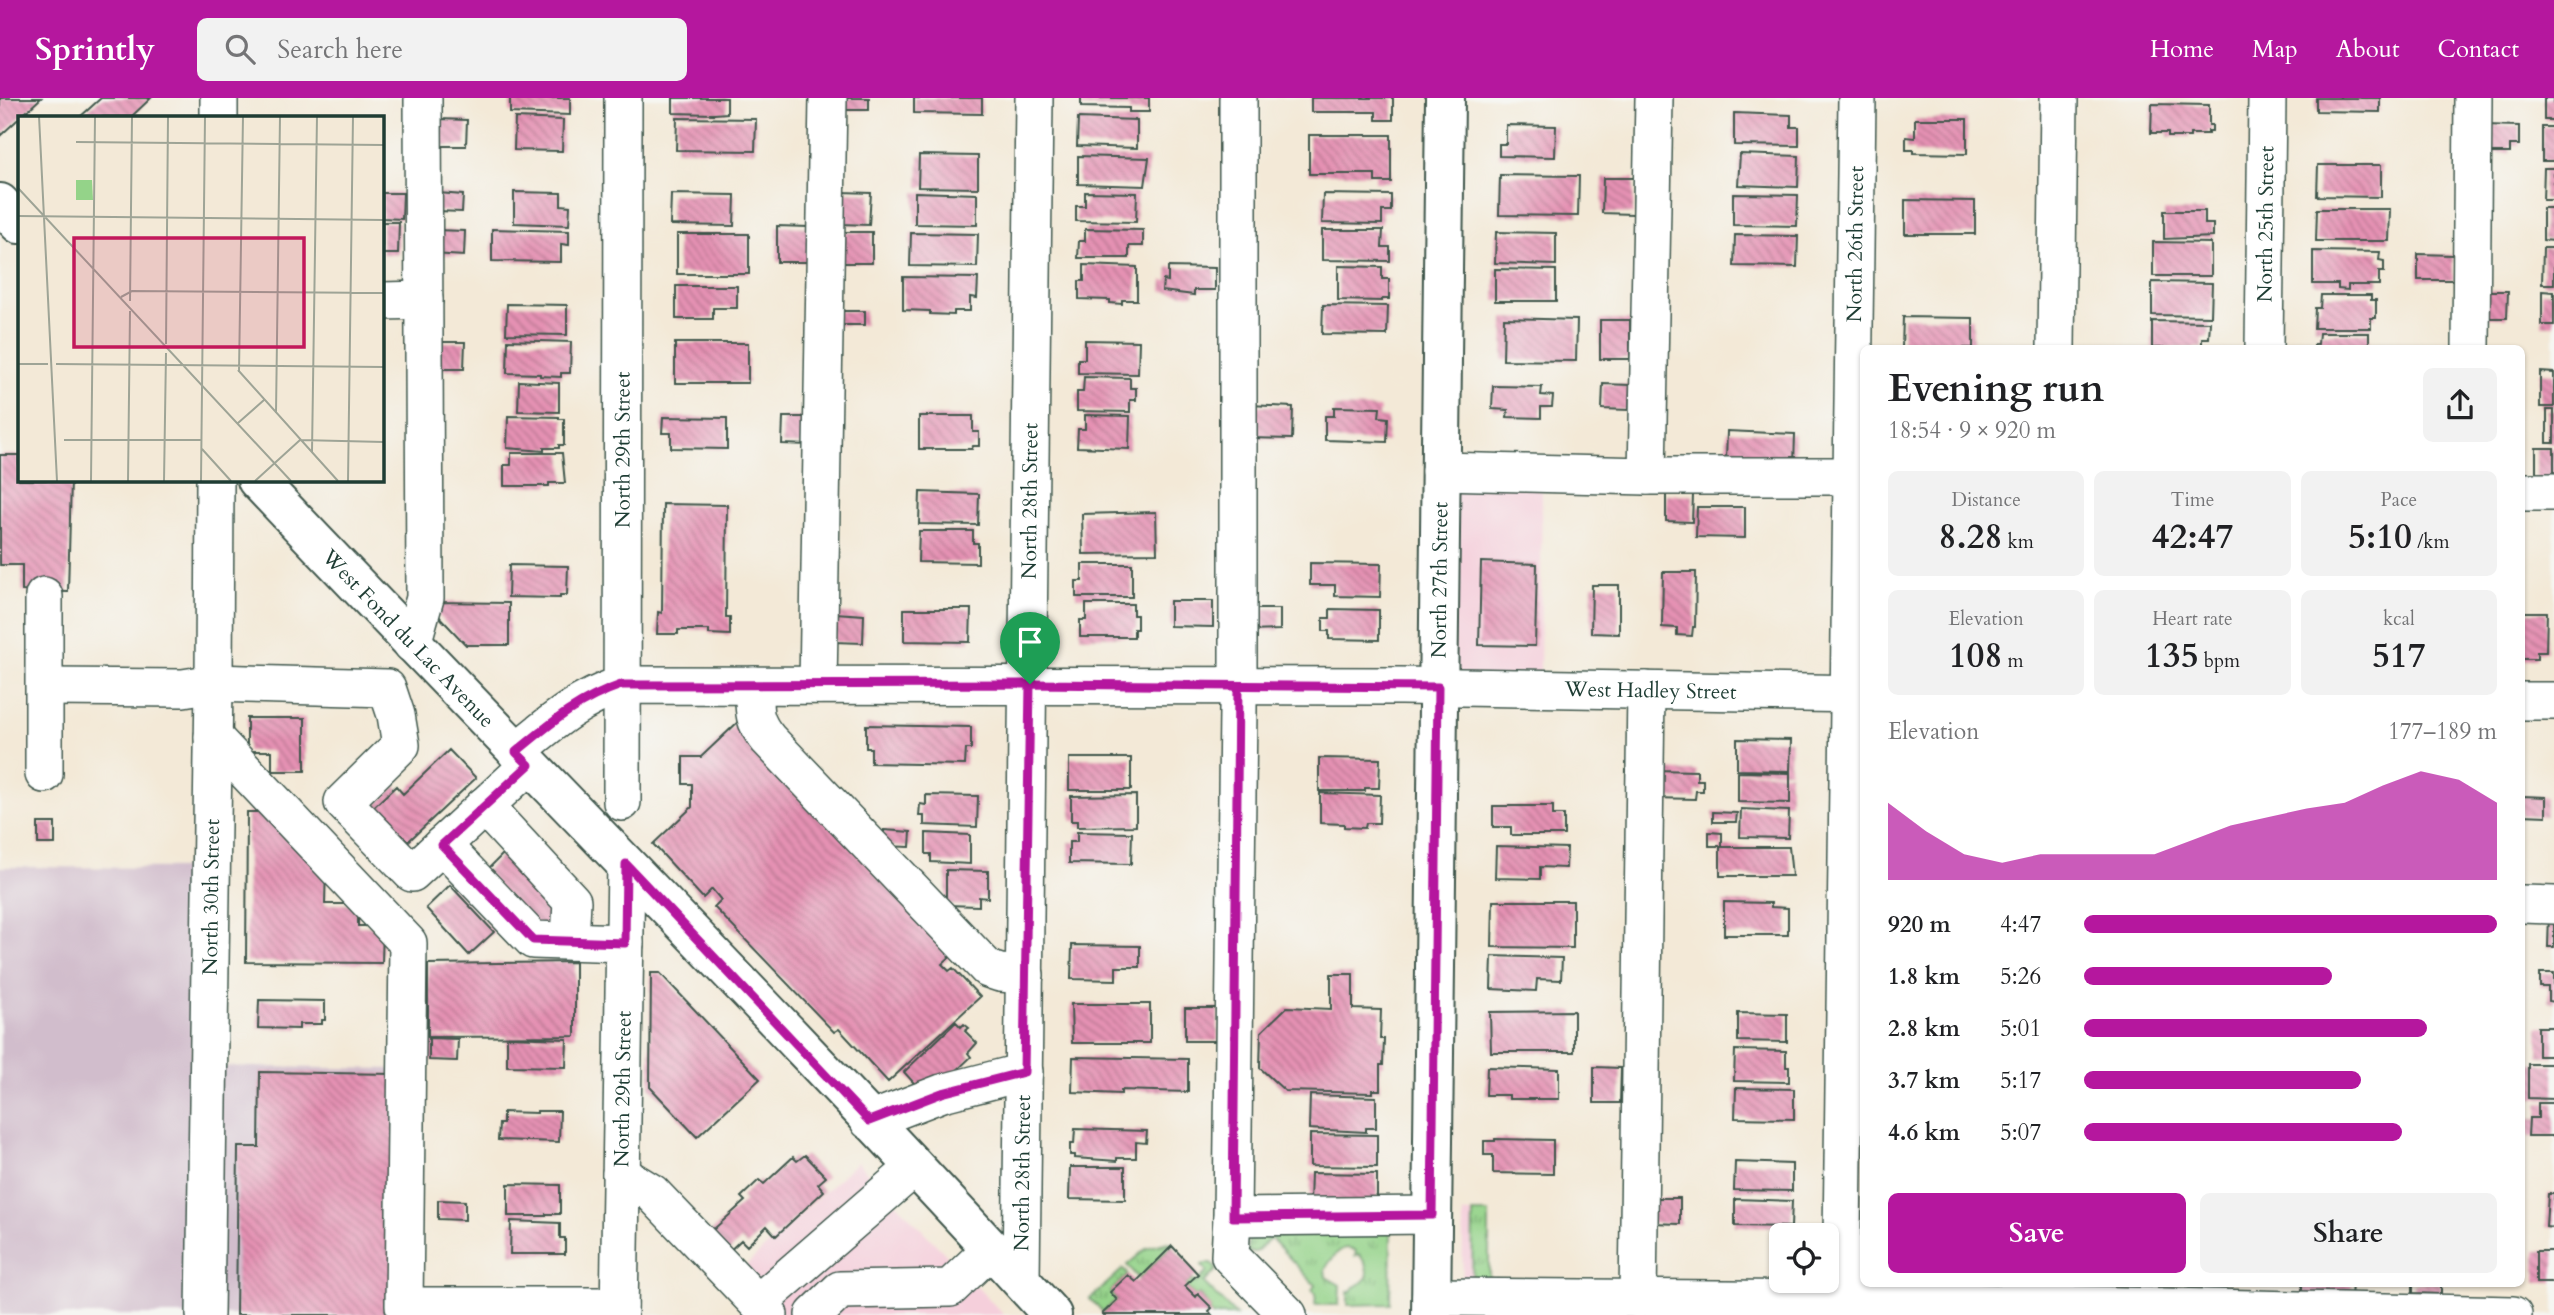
<!DOCTYPE html>
<meta charset="utf-8">
<style>
:root{--surface:#fff;--page:#f2f2f2;--text:#202124;--muted:#757577;--accent:#b5179e}
body{margin:0;font-family:Cardo,serif;background:var(--page);color:var(--text);height:100vh;display:flex;flex-direction:column;font-size:26px;white-space:nowrap}
*{box-sizing:border-box;margin:0}
p{font-size:23px;color:var(--muted)}
.icon{flex:none;width:38px;height:38px;fill:none;stroke:currentColor;stroke-width:2;stroke-linecap:round;stroke-linejoin:round}
.map{position:relative;flex:1;overflow:hidden}
.side{position:absolute;left:1860px;top:247px;width:665px;height:942px;display:flex;flex-direction:column;background:var(--surface);border-radius:10px;box-shadow:0 2px 5px #0004}
.side>*{flex:none}
.fabs{position:absolute;left:1769px;top:1125px;display:grid;gap:14px}
.fabs a{display:grid;place-items:center;width:70px;height:70px;border-radius:10px;background:var(--surface);box-shadow:0 2px 5px #0004;font-size:35px}
.pin{position:absolute;display:grid;place-items:center;width:60px;height:60px;color:#fff;margin:-72px -30px;border-radius:50% 50% 50% 0;rotate:-45deg;box-shadow:0 0 7px #0007}
.pin .icon{rotate:45deg}
.round{display:grid;place-items:center;flex:none;width:74px;height:74px;border-radius:10px;background:var(--page)}
.overview{display:flex;align-items:center;justify-content:space-between;height:119px;padding:0 28px}
h1{font-size:38px;font-weight:700;line-height:52px}
.figures{display:grid;grid-template-columns:repeat(3,1fr);gap:10px;height:119px;padding:7px 28px}
.figures div{display:grid;align-content:center;border-radius:10px;background:var(--page);text-align:center}
.figures b{font-size:35px;font-weight:700}
.figures small{font-size:19px;font-weight:400}
.figures p{font-size:19px}
.chart{height:196px;padding:14px 28px}
.chart p{display:flex;justify-content:space-between}
.chart svg{width:100%;height:126px;margin-top:7px;fill:var(--accent);opacity:.7}
.primary-button{display:flex;gap:14px;margin-top:auto;padding:14px 28px}
.primary-button a{flex:1;height:80px;border-radius:10px;background:var(--accent);color:#fff;font-size:28px;font-weight:700;line-height:80px;text-align:center}
.primary-button a+a{background:var(--page);color:var(--text)}
ul{padding:0 28px;list-style:none;font-size:23px}
li{display:grid;grid-template-columns:112px 84px 1fr;align-items:center;height:52px}
li i{height:18px;border-radius:9px;background:var(--accent)}
header{display:flex;align-items:center;gap:42px;box-sizing:border-box;height:98px;padding:0 35px;background:var(--accent);color:#fff}
header strong{font-size:33px}
nav{display:flex;gap:38px;margin-inline-start:auto;font-size:24px}
.search{width:490px;height:63px;background:var(--page);display:flex;align-items:center;gap:18px;box-sizing:border-box;padding:0 24px;border-radius:10px;color:var(--muted);font-size:26px}
.map>svg:first-child{display:block}
.built{fill:#f5cfdb}
.industrial{fill:#d1bdcc}
.grass{fill:url(#grass-tufts);stroke:#5a885e;stroke-width:2}
.building{fill:url(#building-back-hatch)}
.lines{fill:none;stroke-linecap:round;stroke-linejoin:round}
.minor-casing{stroke:#3f574c;stroke-width:40}
.major-casing{stroke:#3f574c;stroke-width:42}
.minor{stroke:#fff;stroke-width:37}
.major{stroke:#fff;stroke-width:38}
.route-casing{stroke:#fff;stroke-width:14}
.route{stroke:#b5179e;stroke-width:9}
.labels{text-anchor:middle;dominant-baseline:central;stroke-width:5;stroke-linejoin:round;paint-order:stroke}
.street-label{font-size:21px;fill:#1f3d34;stroke:#f6f6f2}
.inset-road{fill:none;stroke:#9ea496;stroke-width:2}
.view{fill:#c2185b;fill-opacity:0.15;stroke:#c2185b;stroke-width:3.5}
.inset-edge{fill:none;stroke:#1f3d34;stroke-width:3.5}
</style>
<header>
<strong>Sprintly</strong>
<div class="search"><svg class="icon" aria-label="search" viewBox="0 0 24 24"><circle cx="10" cy="10" r="6"/><path d="M15 15l6 6"/></svg>Search here</div>
<nav><a>Home</a><a>Map</a><a>About</a><a>Contact</a></nav>
</header>
<div class="map">
<svg width="2554" height="1217" viewBox="0 0 2554 1217">
<defs>
<pattern id="grass-tufts" width="24" height="20" patternUnits="userSpaceOnUse" patternTransform="scale(1.75)"><rect width="24" height="20" fill="#94d389"/><path d="M3 7l-1-3M5 7V3M7 7l1-3M15 17l-1-3M17 17v-4M19 17l1-3" fill="none" stroke="#78ac71"/></pattern>
<pattern id="building-back-hatch" width="6" height="6" patternUnits="userSpaceOnUse" patternTransform="scale(1.75)"><rect width="6" height="6" fill="#e591b3"/><path d="M-1 5l2 2M0 0l6 6M5-1l2 2" fill="none" stroke="#b97892"/></pattern>
</defs>
<rect width="100%" height="100%" fill="#f6f6f2"/>
<filter id="ink" filterUnits="userSpaceOnUse"><feTurbulence type="fractalNoise" baseFrequency=".0143" numOctaves="2"/><feDisplacementMap in="SourceGraphic" scale="14" xChannelSelector="R" yChannelSelector="G"/><feConvolveMatrix kernelMatrix="1 2 1 2 8 2 1 2 1" color-interpolation-filters="sRGB"/></filter>
<filter id="wash" filterUnits="userSpaceOnUse"><feTurbulence type="fractalNoise" baseFrequency=".00686" numOctaves="4" result="noise"/><feDisplacementMap in="SourceGraphic" scale="28" xChannelSelector="R" yChannelSelector="G"/><feGaussianBlur stdDeviation="1.57" result="paint"/><feColorMatrix in="noise" values="0 0 0 0 0 0 0 0 0 0 0 0 0 0 0 0 0 1.4 0 .05"/><feComposite in="paint" operator="in"/></filter>
<g filter="url(#wash)">
<rect width="100%" height="100%" fill="#f3e9d7"/>
<path class="built" d="M1440,373L1542,375L1540,590L1438,589Z
M857,1064L1004,1217H784L741,1172Z
M1463,1115H1473L1472,1217H1462Z"/>
<path class="industrial" d="M0,769L193,770L192,968L397,971L393,1213L593,1217H0Z"/>
<path class="grass" d="M1473,1115H1489V1186L1472,1188Z
M1391,1133L1390,1206L1348,1207V1194L1350,1195C1354,1186 1364,1187 1368,1177L1365,1165L1359,1156L1355,1158L1356,1153C1342,1143 1332,1160 1325,1171L1326,1179L1340,1187L1339,1207H1315L1316,1196L1312,1192L1315,1187L1271,1140L1256,1154H1248L1249,1134Z
M1168,1144L1173,1146L1139,1181L1127,1167L1147,1150Z
M1204,1166H1211L1217,1171L1204,1185L1236,1217H1212L1209,1213L1211,1210L1199,1196L1196,1199L1185,1188L1192,1182L1196,1185L1207,1174L1202,1167Z
M1123,1171L1128,1177L1110,1194L1117,1202L1103,1214L1090,1201Z"/>
<g id="blocks">
<path class="building" d="M0,0H41L0,38Z
M101,0H151L131,19H80Z
M510,0H570V17L510,15Z
M673,0H727V15L714,16L673,15Z
M840,0H869V12H840Z
M914,0H982V16L914,15Z
M1081,0H1149V14H1129V10L1081,9Z
M1311,0H1393V22H1376V14H1311Z
M2316,0H2380V14L2316,13Z
M2544,0H2554V22H2544Z
M2152,6L2209,7V27H2212V33H2208V36H2190V39H2168V35H2151Z
M1734,15L1791,17V29H1799V48L1734,47Z
M515,20L563,22L562,53L514,52Z
M677,20L756,21L755,53L676,52Z
M1078,20L1137,22V50L1077,48Z
M439,21L467,22L466,48H439Z
M1915,21H1967V56L1914,55V52H1906V39L1915,40Z
M1506,27L1556,28L1555,59L1499,58V46H1506Z
M2484,27L2519,28V47H2510V55H2484Z
M2542,29H2554V63H2542Z
M1309,37H1391V84H1375V76H1309Z
M1740,56L1799,58L1798,89L1738,87Z
M919,57L978,58V90L918,89Z
M1078,58L1149,60L1145,88L1078,86Z
M2318,67H2381V99L2317,98Z
M2544,70H2554V102H2543Z
M1500,77L1579,78L1578,118L1499,117Z
M1603,80H1634L1633,116L1602,115Z
M514,94L561,95V107L570,108L569,127L514,125Z
M842,94L871,95L869,127L841,126Z
M915,94L977,96V127L915,126Z
M1085,94L1137,95L1136,124L1076,123V108H1085Z
M382,95H403L402,121L382,120Z
M438,95L463,97L462,114L437,113Z
M671,96L735,97L734,128L670,127Z
M1323,96L1391,97V113H1382V126L1322,125Z
M1733,96L1798,97L1797,128L1733,127Z
M1905,102L1975,103V136H1905Z
M2543,110H2554V143L2543,142Z
M2317,111H2390L2389,143H2316Z
M2164,113H2205V126H2213V139L2164,141Z
M382,124H399L398,156H382Z
M777,128L809,129L808,164H777Z
M492,131L569,133V147L561,146V164L492,163Z
M1085,131L1143,132V148H1129V160H1078L1079,143H1085Z
M434,132L465,133L464,158L433,156Z
M1322,132H1383L1382,149H1390V163L1322,162Z
M842,134H872V165H841Z
M1496,134L1556,135V167L1495,165Z
M911,135L978,136L977,169L910,168Z
M677,136H749V176H677Z
M1735,137L1798,138L1797,169L1734,168Z
M2153,144L2211,145V178H2153Z
M2543,150H2554V186H2542Z
M2313,153L2380,154L2379,162L2384,163V174H2379V187H2348V192L2338,191V186H2313Z
M2418,156L2453,157V182H2418Z
M1084,167L1137,169V202H1122V206L1110,205V202L1079,201V183H1084Z
M1338,168L1382,169V181H1389V201H1382V203L1338,202Z
M1168,169L1215,170V192H1194V197L1162,193L1163,182L1168,183Z
M1495,171L1556,172V203H1495Z
M903,179L978,180L977,200L970,199V213H954V217L930,216V213L903,212Z
M2152,184L2212,185L2211,218L2152,217Z
M676,188H737V210H713V221H676Z
M2482,193H2508L2507,220H2482Z
M2542,193L2554,194V227H2542Z
M2321,197H2371V202H2376V220H2371V230H2314L2315,210H2320Z
M507,206L567,207V237L506,236Z
M1323,207L1388,208L1387,237L1322,236Z
M837,213H865V227H837Z
M1903,219L1973,220V250H1902Z
M1504,220L1577,222L1576,263L1503,262Z
M1600,222H1630V261H1600Z
M2152,223L2210,224L2209,240H2202V250H2152Z
M2319,235H2369V250H2314V246H2318Z
M508,242L571,244L570,275H561V279L540,278V276L507,275Z
M1085,242L1139,243L1138,276L1078,275V261H1085Z
M438,244H465L464,271H438Z
M675,245H748V285H675Z
M2540,274L2554,275V309H2540Z
M1084,279L1130,280V290H1136V302H1130V314L1077,313V294H1083Z
M519,283L559,285V314L518,313Z
M1603,286L1630,287L1629,312L1602,311Z
M1493,288L1542,289L1541,297L1553,298L1552,309H1541V320L1507,319L1508,312L1492,311Z
M1250,307L1293,309L1292,341L1249,340Z
M1334,309L1380,310L1379,319L1388,320L1387,344L1325,342V318H1334Z
M2547,312H2554V345H2547Z
M1085,317L1130,318L1129,351L1077,349L1078,331H1085Z
M508,318L559,319V321H564V347H559V350H544V353L507,350Z
M919,318H973V334H979V348H973L972,351H919Z
M663,319L727,320V351L671,350V335H662Z
M783,319H810L809,347L782,346Z
M1727,333L1795,336L1794,367L1726,364Z
M2536,350H2554V382H2536Z
M511,355H562L565,385H549V388H504V367H511Z
M0,357H19V382H71L68,494L22,493V467H0Z
M920,394L979,396L978,427L919,426Z
M1666,396L1693,397L1692,424L1666,423Z
M663,406L727,407L726,519H730V537L709,536V532H678V536H657L658,514L662,515Z
M1697,409H1745V440L1696,439Z
M1156,414L1157,455L1083,456L1082,416Z
M919,433H973V445H978V465L918,464Z
M1481,464L1537,466L1535,548L1479,547Z
M1310,465L1381,466L1380,499L1335,498V487H1310Z
M1082,466H1132V499H1076V483H1082Z
M509,467L568,468L567,497H560V500L508,499Z
M1663,474H1696L1695,529H1693L1692,538L1677,537V530L1662,529Z
M1592,487H1619V536L1591,535Z
M1170,503H1213V529L1170,528Z
M434,504L509,505V547H466L434,513Z
M1086,506H1133V517H1137V531H1134V539H1080V522H1086Z
M904,511H971L970,544L904,543Z
M1249,511H1280V532L1249,533Z
M1330,511L1379,512V542L1329,541V533H1323V520H1330Z
M2522,514H2547L2546,554H2537V561H2522Z
M835,515L864,517L863,545L834,544Z
M247,620H305V673H272V653H247Z
M740,622L954,855L942,866L949,873L953,870L980,899L888,984L839,931L834,934L714,809L721,802L712,791L703,800L653,746L692,709V686H683V659H701Z
M866,627L971,629V651H966L965,667L871,665V650H866Z
M1737,641L1791,642L1790,673L1737,672Z
M449,652L476,680L398,753L364,718L396,688L403,696Z
M1069,660H1131V692H1069Z
M1319,660L1380,661L1379,690H1365V693H1319Z
M1654,672L1697,673V682H1703V693H1696L1695,701L1654,700Z
M1738,674L1790,675V705L1738,704Z
M1320,695L1380,697L1379,725H1366L1365,730L1344,729V726L1320,725Z
M926,697L978,698L977,729L924,727V718H919L920,706L926,707Z
M1136,697V728L1077,729V723H1071V698Z
M2522,698L2546,699V718L2522,717Z
M1493,708H1553V717H1564V737H1511V729H1493Z
M1741,711L1789,713L1788,740L1740,739Z
M247,714H280L326,766L325,806H358V828H383L382,865L246,864Z
M1713,714L1737,715L1736,724H1713Z
M38,725H55V746H38Z
M884,732L911,734L910,749L884,748Z
M1077,734L1132,735L1131,766L1069,765V744H1077Z
M1709,734L1722,735V748H1709Z
M926,735L970,737V766L931,764V756H926Z
M1496,748L1567,750L1566,770L1540,769V781L1495,780Z
M1720,749H1789L1792,778H1720Z
M506,753L568,819L547,839L485,774Z
M946,772L988,773V800L979,799V808L946,807Z
M450,787L494,834L469,857L426,810Z
M1493,803H1573V850L1492,849Z
M1724,804L1771,805V809L1788,810V837H1724Z
M2549,816H2554V849H2548Z
M1072,847L1140,848V869H1116V882L1071,881Z
M1492,858L1562,860L1561,882L1537,881L1536,893L1491,891Z
M575,864V938L428,939V866Z
M651,875H660L760,981L697,1039L650,989Z
M2540,875H2554V904L2548,903V889H2540Z
M1331,876H1353V911L1381,912L1380,941H1384L1383,967H1380V992H1372V995L1285,993L1260,970L1261,934L1287,909L1331,911Z
M259,902L325,903V922H322V926H299V931L258,930Z
M1071,906H1150V945H1072Z
M1185,910H1218V943H1185Z
M1574,913V954H1491L1490,914Z
M1738,915L1787,916V944L1738,943Z
M956,924L961,929L964,926L969,930L965,933L977,945L968,955L971,959L951,978L922,994L904,974Z
M2538,929H2554V958H2538Z
M507,939L567,941L566,969L507,968Z
M429,940L458,941L457,963L429,962Z
M1735,952L1786,953V969H1789V984L1734,983Z
M1073,959L1188,961V994L1121,992V996L1072,994Z
M2528,966H2554V1001L2528,1000Z
M1487,969L1559,971V1001H1509V997H1486Z
M1594,969L1621,970L1620,1005H1594Z
M260,974L394,976L392,1212L468,1217H236L238,1049H259Z
M1736,990L1794,991V1021L1735,1020Z
M1310,997L1376,999V1030H1366V1034L1309,1031Z
M2538,1005H2554V1038H2528L2529,1020H2538Z
M537,1013H560L559,1044L498,1042L499,1026H503V1014L537,1015Z
M1075,1031L1147,1033L1146,1045L1136,1044V1060H1117V1063L1075,1060V1057H1070V1046H1074Z
M1310,1036L1377,1037V1069L1310,1068Z
M1495,1041L1553,1042V1076L1493,1075V1057H1484V1043H1495Z
M805,1057L826,1079L818,1086L824,1093L776,1138L767,1128L747,1148L741,1142L723,1159L705,1139L745,1103L741,1099L759,1082L764,1086L793,1059L797,1063Z
M1735,1064L1792,1066V1093L1734,1092Z
M1070,1069H1125V1102L1069,1101Z
M1311,1075L1377,1076V1106L1310,1105Z
M508,1086L560,1087V1116H546V1118H508Z
M2548,1096H2554V1130L2546,1129Z
M1651,1100H1680V1126L1651,1125Z
M1735,1101L1792,1103L1791,1129L1735,1128Z
M438,1102L465,1103V1122L438,1121Z
M511,1123L560,1125V1140H565V1156H510Z
M1172,1148L1198,1176L1185,1188L1196,1199L1198,1196L1212,1210L1209,1213L1212,1217H1103L1102,1216L1117,1202L1110,1194L1128,1177L1136,1184Z
M2536,1153H2554V1185H2536Z
M2055,1185H2092V1193H2055Z
M2302,1185H2352L2351,1200L2302,1199Z
M2413,1185H2441V1196L2413,1195Z"/>
</g>
</g>
<g filter="url(#ink)">
<use href="#blocks" fill-opacity="0" stroke="#3f574c" stroke-width="2"/>
<g class="lines">
<g class="minor-casing">
<g id="minor">
<path d="M1238,0V611L1232,1119L1432,1117"/>
<path d="M219,19V0"/>
<path d="M382,203L424,202"/>
<path d="M2056,250L2059,0"/>
<path id="s1" d="M2264,250L2267,0"/>
<path d="M2471,250L2473,0"/>
<path d="M1440,373L1647,378H1864"/>
<path d="M1647,378L1654,0"/>
<path d="M2522,394H2554"/>
<path d="M44,498V676"/>
<path d="M412,546L425,500L423,0"/>
<path d="M754,587C754,611 752,622 768,641L988,871L1000,875L1025,877"/>
<path d="M818,587L828,0"/>
<path d="M45,589L183,590L214,585L387,590L396,617L401,647L343,704L412,775L529,667"/>
<path d="M2522,603H2554"/>
<path d="M213,639L408,845L404,1208H619"/>
<path id="s2" d="M516,654C551,625 577,602 621,587L1401,588L1864,596"/>
<path id="s3" d="M622,704L623,0"/>
<path d="M484,708L572,803L570,843"/>
<path d="M442,747L533,842L625,845"/>
<path d="M2522,806L2554,807"/>
<path d="M869,1023L942,995L1024,974"/>
<path d="M621,1076L652,1095L769,1217"/>
<path d="M1232,1119L1230,1158L1288,1217"/>
<path id="s4" d="M1021,1183L1034,0"/>
<path d="M1431,1199L1871,1202L2513,1217"/>
<path d="M1638,1201L1646,592"/>
<path d="M758,1205L914,1070"/>
<path id="s5" d="M205,1217L214,585L215,382"/>
<path id="s6" d="M619,1217L626,766"/>
<path d="M814,1217L840,1192L950,1190L991,1151"/>
<path id="s7" d="M1841,1217L1857,0"/>
</g>
</g>
<g class="major-casing">
<g id="major">
<path d="M0,105L19,126"/>
<path id="s8" d="M257,382C521,661 793,933 1052,1217"/>
<path id="s9" d="M1431,1217L1445,0"/>
</g>
</g>
<use href="#minor" class="minor"/>
<use href="#major" class="major"/>
</g>
</g>
<g class="lines" filter="url(#ink)">
<g class="route-casing">
<path id="route" d="M1030,586L621,587C577,602 551,625 516,654L529,667L442,747L533,842L625,845L626,766L869,1023L942,995L1024,974L1030,586L1438,589L1432,1117L1233,1119L1238,588L1030,586"/>
</g>
<use href="#route" class="route"/>
</g>
<g class="labels">
<g class="street-label">
<text stroke="none"><textPath href="#s1" startOffset="124">North 25th Street</textPath></text>
<text stroke="none"><textPath href="#s7" startOffset="1071">North 26th Street</textPath></text>
<text stroke="none"><textPath href="#s3" startOffset="352">North 29th Street</textPath></text>
<text stroke="none"><textPath href="#s4" startOffset="780">North 28th Street</textPath></text>
<text stroke="none"><textPath href="#s9" startOffset="735">North 27th Street</textPath></text>
<text stroke="none"><textPath href="#s8" startOffset="219">West Fond du Lac Avenue</textPath></text>
<text stroke="none"><textPath href="#s2" startOffset="1155">West Hadley Street</textPath></text>
<text stroke="none"><textPath href="#s5" startOffset="418">North 30th Street</textPath></text>
<text stroke="none"><textPath href="#s6" startOffset="226">North 29th Street</textPath></text>
<text stroke="none"><textPath href="#s4" startOffset="108">North 28th Street</textPath></text>
</g>
</g>
<g transform="translate(18 18)">
<rect width="366" height="366" fill="#f3e9d7"/>
<path d="M58,64H74L75,84H58Z" fill="#94d389"/>
<path class="inset-road" d="M21,0L39,365M58,26L366,29M0,72L273,365M0,100L366,104M103,181L114,175L366,177M112,185L114,0M148,228L150,0M0,248H30M38,248L366,251M220,254L320,365M221,256L225,0M258,297L262,0M220,307L246,284M46,324H183M184,333L213,365M294,336L299,0M73,365L77,0M110,365L112,195M146,365L148,237M183,365L187,0M237,365L282,324L366,326M330,365L335,0"/>
<path class="view" d="M56,122H286V231H56Z"/>
<rect width="366" height="366" class="inset-edge"/>
</g>
</svg>
<div class="fabs">
<a><svg class="icon" aria-label="locate" viewBox="0 0 24 24"><circle cx="12" cy="12" r="6"/><path d="M12 2v4M12 18v4M2 12h4M18 12h4"/></svg></a>
</div>
<div class="pin" style="left:1030px;top:586px;background:#1e9e55"><svg class="icon" aria-label="arrive" viewBox="0 0 24 24"><path d="M6 21V4h12l-3 4 3 4H6"/></svg></div>
<section class="side">
<div class="overview"><div><h1>Evening run</h1><p>18:54 · 9 × 920 m</p></div><a class="round"><svg class="icon" aria-label="share" viewBox="0 0 24 24"><path d="M12 15V3M7 8l5-5 5 5M5 13v7h14v-7"/></svg></a></div>
<div class="figures">
<div><p>Distance</p><b>8.28<small> km</small></b></div>
<div><p>Time</p><b>42:47</b></div>
<div><p>Pace</p><b>5:10<small> /km</small></b></div>
</div>
<div class="figures">
<div><p>Elevation</p><b>108<small> m</small></b></div>
<div><p>Heart rate</p><b>135<small> bpm</small></b></div>
<div><p>kcal</p><b>517</b></div>
</div>
<div class="chart"><p><span>Elevation</span>177–189 m</p>
<svg viewBox="0 0 160 44" preserveAspectRatio="none"><path d="M0 44V17L10 27L20 35L30 38L40 35L50 35L60 35L70 35L80 30L90 25L100 22L110 19L120 17L130 11L140 6L150 9L160 17V44z"/></svg>
</div>
<ul>
<li><b>920 m</b>4:47<i style="width:100%"></i></li>
<li><b>1.8 km</b>5:26<i style="width:60%"></i></li>
<li><b>2.8 km</b>5:01<i style="width:83%"></i></li>
<li><b>3.7 km</b>5:17<i style="width:67%"></i></li>
<li><b>4.6 km</b>5:07<i style="width:77%"></i></li>
</ul>
<div class="primary-button"><a>Save</a><a>Share</a></div>
</section>
</div>
